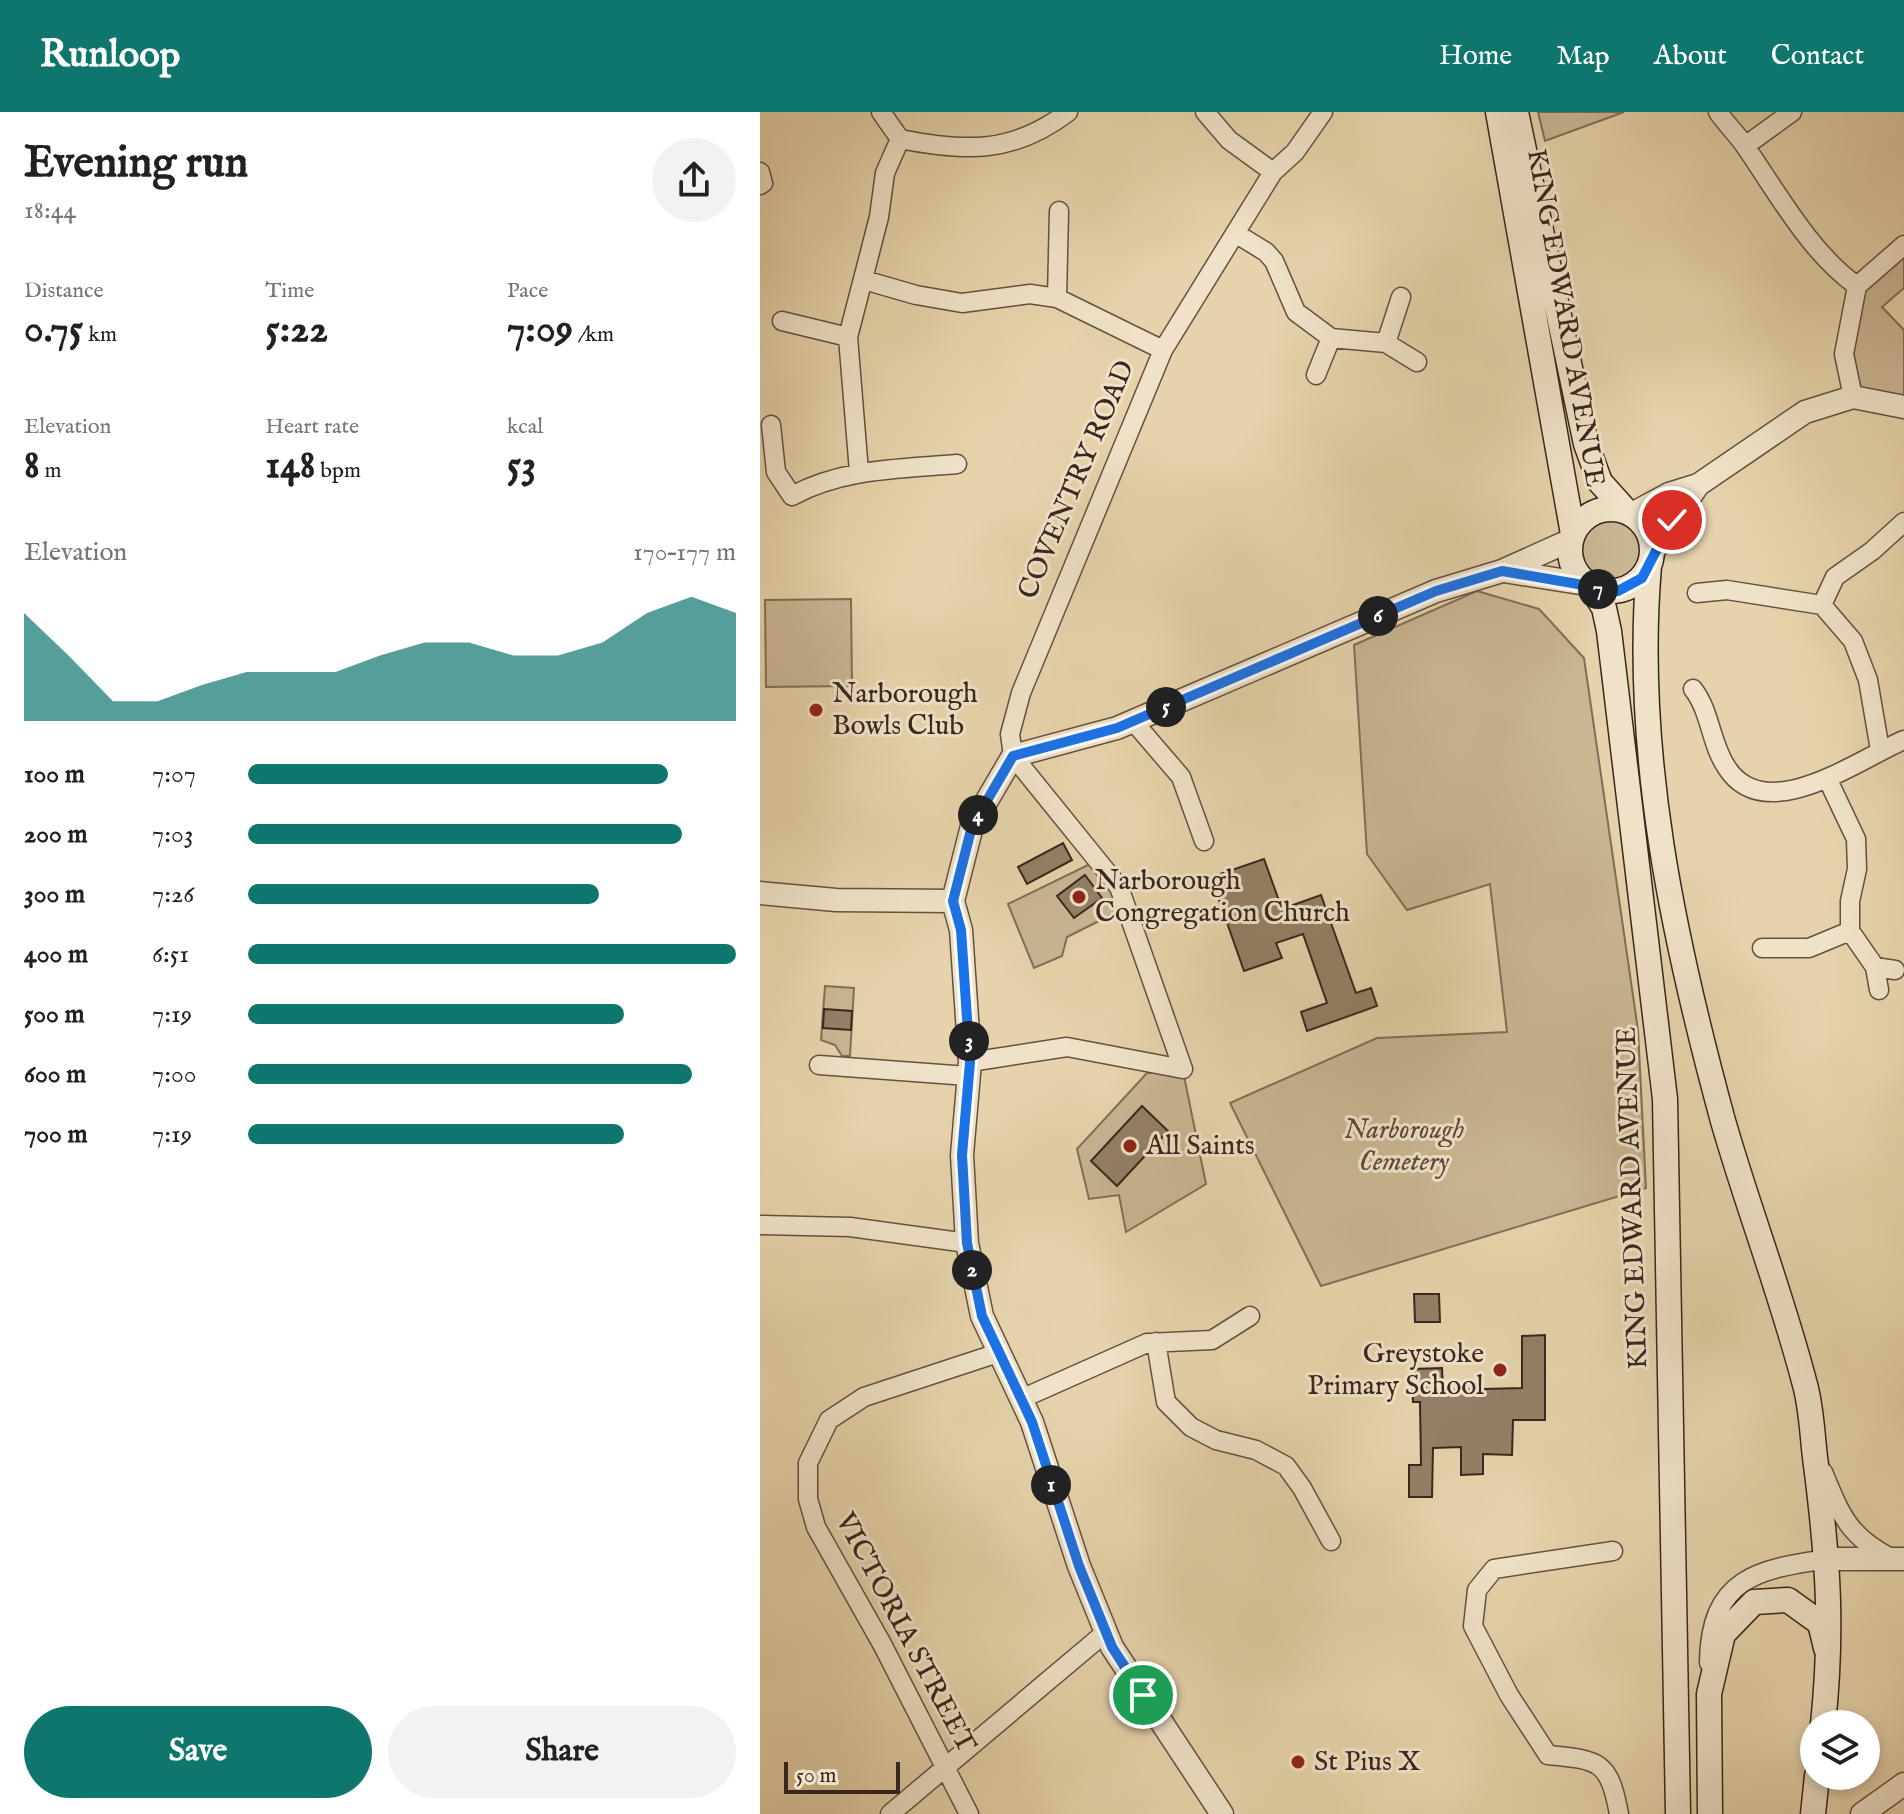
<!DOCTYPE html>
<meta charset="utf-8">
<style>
:root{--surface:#fff;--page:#f2f2f2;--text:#202124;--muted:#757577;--accent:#0f766e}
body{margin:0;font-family:"IM FELL English",serif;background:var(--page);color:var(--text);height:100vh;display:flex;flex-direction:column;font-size:30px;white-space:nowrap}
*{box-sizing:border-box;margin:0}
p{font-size:26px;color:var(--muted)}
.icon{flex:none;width:44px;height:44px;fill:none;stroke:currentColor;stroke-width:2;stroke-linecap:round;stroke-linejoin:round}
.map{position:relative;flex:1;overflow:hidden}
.details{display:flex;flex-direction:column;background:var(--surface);width:760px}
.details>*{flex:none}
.tools{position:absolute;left:1040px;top:1598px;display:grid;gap:16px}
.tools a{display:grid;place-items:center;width:80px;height:80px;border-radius:50%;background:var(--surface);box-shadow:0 4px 12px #0003;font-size:40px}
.scale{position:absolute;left:24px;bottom:20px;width:116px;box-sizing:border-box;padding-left:8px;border:4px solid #39261e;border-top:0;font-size:22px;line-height:28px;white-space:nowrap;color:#39261e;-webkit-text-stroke:6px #efe2c8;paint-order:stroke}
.pin{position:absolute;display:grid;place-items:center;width:68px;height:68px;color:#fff;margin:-34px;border:4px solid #fff;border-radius:50%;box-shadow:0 2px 8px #0007}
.km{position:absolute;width:40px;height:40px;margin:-20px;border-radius:50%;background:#222;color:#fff;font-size:22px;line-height:40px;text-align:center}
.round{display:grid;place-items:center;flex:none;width:84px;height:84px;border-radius:42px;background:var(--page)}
.headline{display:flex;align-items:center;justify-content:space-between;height:136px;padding:0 24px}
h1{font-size:44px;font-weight:700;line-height:60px}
.figures{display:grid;grid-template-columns:repeat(3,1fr);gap:12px;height:136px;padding:8px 24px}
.figures div{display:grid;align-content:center}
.figures b{font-size:40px;font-weight:700}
.figures small{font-size:22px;font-weight:400}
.figures p{font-size:22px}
.chart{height:224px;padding:16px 24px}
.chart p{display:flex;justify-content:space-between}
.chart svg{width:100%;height:144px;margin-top:8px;fill:var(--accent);opacity:.7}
.button{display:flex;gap:16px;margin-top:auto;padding:16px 24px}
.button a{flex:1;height:92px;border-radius:48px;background:var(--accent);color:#fff;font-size:32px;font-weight:700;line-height:92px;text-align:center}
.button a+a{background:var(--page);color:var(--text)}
ul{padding:0 24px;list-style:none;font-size:26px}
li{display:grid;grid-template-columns:128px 96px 1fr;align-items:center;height:60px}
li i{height:20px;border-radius:10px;background:var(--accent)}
header{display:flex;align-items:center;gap:48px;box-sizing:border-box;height:112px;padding:0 40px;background:var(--accent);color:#fff}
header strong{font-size:38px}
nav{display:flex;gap:44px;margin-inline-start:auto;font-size:28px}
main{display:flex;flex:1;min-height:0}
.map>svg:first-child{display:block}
.green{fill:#c9b693;stroke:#816e58;stroke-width:2}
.building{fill:#938067;stroke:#39261e;stroke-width:2}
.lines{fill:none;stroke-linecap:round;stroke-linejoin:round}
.minor-casing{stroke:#645141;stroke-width:21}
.tertiary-casing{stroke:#645141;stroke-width:25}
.secondary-casing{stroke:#39261e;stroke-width:27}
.minor{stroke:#efe2c8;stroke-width:18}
.tertiary{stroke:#efe2c8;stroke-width:22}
.secondary{stroke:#efe2c8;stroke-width:24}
.route-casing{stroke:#fff;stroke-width:16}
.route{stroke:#1a73e8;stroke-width:10}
.poi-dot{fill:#8f2418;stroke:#efe2c8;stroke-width:3}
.labels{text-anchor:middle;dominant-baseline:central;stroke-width:6;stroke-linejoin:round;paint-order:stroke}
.street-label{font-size:28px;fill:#39261e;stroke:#efe2c8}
.poi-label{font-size:28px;fill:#39261e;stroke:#efe2c8;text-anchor:start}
.park-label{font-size:28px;font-style:italic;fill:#5d4a3b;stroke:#efe2c8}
</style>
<header>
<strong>Runloop</strong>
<nav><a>Home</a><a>Map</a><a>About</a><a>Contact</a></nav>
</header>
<main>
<section class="details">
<div class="headline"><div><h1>Evening run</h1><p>18:44</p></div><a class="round"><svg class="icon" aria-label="share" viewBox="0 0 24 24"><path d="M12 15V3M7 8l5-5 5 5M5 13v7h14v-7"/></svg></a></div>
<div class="figures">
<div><p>Distance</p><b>0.75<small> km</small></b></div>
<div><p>Time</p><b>5:22</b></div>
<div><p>Pace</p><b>7:09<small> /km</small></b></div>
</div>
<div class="figures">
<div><p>Elevation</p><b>8<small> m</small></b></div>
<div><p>Heart rate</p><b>148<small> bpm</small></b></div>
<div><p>kcal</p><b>53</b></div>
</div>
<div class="chart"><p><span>Elevation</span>170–177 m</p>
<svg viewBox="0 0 160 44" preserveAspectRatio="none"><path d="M0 44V11L10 24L20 38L30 38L40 33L50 29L60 29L70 29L80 24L90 20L100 20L110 24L120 24L130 20L140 11L150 6L160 11V44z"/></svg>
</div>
<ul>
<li><b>100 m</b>7:07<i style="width:86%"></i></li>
<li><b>200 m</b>7:03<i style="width:89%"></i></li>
<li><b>300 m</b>7:26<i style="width:72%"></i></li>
<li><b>400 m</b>6:51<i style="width:100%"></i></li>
<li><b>500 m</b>7:19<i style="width:77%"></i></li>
<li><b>600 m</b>7:00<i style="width:91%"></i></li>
<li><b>700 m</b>7:19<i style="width:77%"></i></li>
</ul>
<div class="button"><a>Save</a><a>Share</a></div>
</section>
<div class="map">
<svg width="1144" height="1702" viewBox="0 0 1144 1702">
<rect width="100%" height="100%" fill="#e6d3ab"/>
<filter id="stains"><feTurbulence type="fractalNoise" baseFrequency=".0025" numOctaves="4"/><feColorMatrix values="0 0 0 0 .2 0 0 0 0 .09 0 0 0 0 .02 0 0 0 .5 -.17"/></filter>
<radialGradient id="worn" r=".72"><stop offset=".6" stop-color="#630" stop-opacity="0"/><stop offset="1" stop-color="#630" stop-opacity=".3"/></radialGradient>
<path class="green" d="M778,0H864L785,29Z
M1144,133V176L1122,195L1144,218V295L1093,285L1089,209L1097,174Z
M820 438a32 32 0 1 1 64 0a32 32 0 1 1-64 0Z
M717,479L779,497L824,546L878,918L886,1076L561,1174L470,991L617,926L747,920L730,772L647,798L607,742L594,533Z
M91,487L92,574L6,575L5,488Z
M332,751L363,797L307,825L302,844L274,856L248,792Z
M65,874L94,876L90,944H82L75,933L61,928Z
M414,960L424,964L446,1072L366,1120L359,1083L329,1087L317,1037L387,961Z"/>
<path class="building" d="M303,731L312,748L267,772L258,755Z
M504,747L522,797L561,783L596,881L611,876L617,894L547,919L541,900L567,891L543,822L516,831L522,846L484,859L451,765Z
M325,763L342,786L314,806L297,784Z
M64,897L92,899L91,918L63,916Z
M382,994L408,1019L357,1074L331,1049Z
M654,1182H679L680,1210H655Z
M785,1223V1308H753L752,1343L723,1342V1362L701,1363V1335L673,1336L672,1385H649V1353H661L660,1290H653L652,1257L682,1256L683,1278L762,1276V1224Z"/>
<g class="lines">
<g class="minor-casing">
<path id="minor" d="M121,0L140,27
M445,0L469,28L513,60
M958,0C966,12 977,22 985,34C1017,80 1050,141 1097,174
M140,27C205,40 253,42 308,0
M985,34L1032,0
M0,60L3,71L0,73
M475,121L506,140L514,149L536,200L571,226L626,231L641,185
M104,168L156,183L202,191L270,182L297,186L403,238
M297,186L299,99
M22,209L88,225
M626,231L657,250
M556,263L571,226
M1093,285L1084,242L1097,174L1144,133
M11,313L16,360L32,384C83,356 141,357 197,352
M99,360L88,225L119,105L125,61L140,27
M937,481L967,478L1062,493L1093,529L1108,568L1120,638
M1062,493L1075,465L1112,439L1144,410
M933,577C951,600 950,631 967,656C1006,716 1099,647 1144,628
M373,609L421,665L444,729
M1068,668L1096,727L1097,757L1090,789V819L1115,855L1119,878
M1002,836H1049L1090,819
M1115,855L1135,858
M210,950L307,935L423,957
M59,953L208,964
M423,957L359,775L253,644L250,622L261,581L403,238L513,60L535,40L563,0
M0,1113L90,1115L207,1131
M396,1230L406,1290L431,1315L456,1328L496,1338L526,1354L542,1376L571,1429
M261,1287L387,1231L452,1228L490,1204
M1063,1360C1081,1403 1088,1424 1131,1446
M853,1439L734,1457L717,1478L713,1514L749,1583L788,1643C839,1648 849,1648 859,1702
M949,1551C950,1466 997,1457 1068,1447
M130,1702L346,1520
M209,1702L122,1532L56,1415L48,1387V1351L69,1308L104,1285L238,1241"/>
</g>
<g class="tertiary-casing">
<path id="tertiary" d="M872,402L909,382L938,373L1045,300L1093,285L1144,295
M892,441L938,373
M744,459L826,472
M0,781L76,788L193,789
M193,789L201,818L210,950L202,1043L207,1131L222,1204L272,1310L319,1454L352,1535L462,1702
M193,789L212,714L253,644L357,616L676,479L742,459L811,428
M1068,1447H1144
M1102,1702L1144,1672"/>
</g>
<g class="secondary-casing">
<path id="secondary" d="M738,0L813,422
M756,0L826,332L840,370L867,400
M810 438a41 41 0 1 1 82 0a41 41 0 1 1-82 0Z
M889,454C873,641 914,829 963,1009C988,1096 1021,1181 1044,1269C1052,1295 1052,1325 1056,1353C1068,1447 1073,1517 1063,1612
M831,475L844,496L849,519L905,987L918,1702
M950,1702L949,1582L963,1522L994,1490L1028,1488L1060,1511L1066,1536
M1053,1702L1057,1664"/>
</g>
<use href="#minor" class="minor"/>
<use href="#tertiary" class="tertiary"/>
<use href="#secondary" class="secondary"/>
</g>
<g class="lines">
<g class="route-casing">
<path id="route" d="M383,1583L352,1535L319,1454L272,1310L222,1204L207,1131L202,1043L210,950L201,818L193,789L212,714L253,644L357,616L676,479L742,459L858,479L882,466L912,408"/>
</g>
<use href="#route" class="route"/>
</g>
<g class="poi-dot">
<circle cx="56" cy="598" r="8"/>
<circle cx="319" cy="785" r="8"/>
<circle cx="370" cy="1034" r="8"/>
<circle cx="740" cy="1258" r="8"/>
<circle cx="538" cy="1650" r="8"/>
</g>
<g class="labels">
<g class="street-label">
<text transform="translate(805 206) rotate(80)">KING EDWARD AVENUE</text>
<text transform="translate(317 368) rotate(-67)">COVENTRY ROAD</text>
<text transform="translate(873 1086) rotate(-92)">KING EDWARD AVENUE</text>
<text transform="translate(145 1521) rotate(62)">VICTORIA STREET</text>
</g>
<g class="poi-label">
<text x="72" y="582">Narborough<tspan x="72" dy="32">Bowls Club</tspan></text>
<text x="335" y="769">Narborough<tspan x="335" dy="32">Congregation Church</tspan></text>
<text x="386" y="1034">All Saints</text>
<text x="724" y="1242" text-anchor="end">Greystoke<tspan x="724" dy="32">Primary School</tspan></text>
<text x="554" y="1650">St Pius X</text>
</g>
<g class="park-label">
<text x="644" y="1018">Narborough<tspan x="644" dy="32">Cemetery</tspan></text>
</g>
</g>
<rect width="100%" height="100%" filter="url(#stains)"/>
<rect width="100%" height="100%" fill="url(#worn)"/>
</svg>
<div class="tools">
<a><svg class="icon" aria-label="layers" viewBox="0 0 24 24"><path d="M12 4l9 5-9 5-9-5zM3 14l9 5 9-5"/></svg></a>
</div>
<div class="scale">50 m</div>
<div class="pin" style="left:383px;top:1583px;background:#1e9e55"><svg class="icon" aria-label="arrive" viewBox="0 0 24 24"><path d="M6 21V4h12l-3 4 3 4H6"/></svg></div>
<div class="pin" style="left:912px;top:408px;background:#d93025"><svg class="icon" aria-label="check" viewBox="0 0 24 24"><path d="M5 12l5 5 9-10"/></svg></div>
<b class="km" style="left:291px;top:1373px">1</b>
<b class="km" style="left:212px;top:1158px">2</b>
<b class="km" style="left:209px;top:929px">3</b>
<b class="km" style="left:218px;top:703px">4</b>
<b class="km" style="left:406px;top:595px">5</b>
<b class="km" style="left:618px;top:504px">6</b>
<b class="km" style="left:838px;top:477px">7</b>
</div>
</main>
